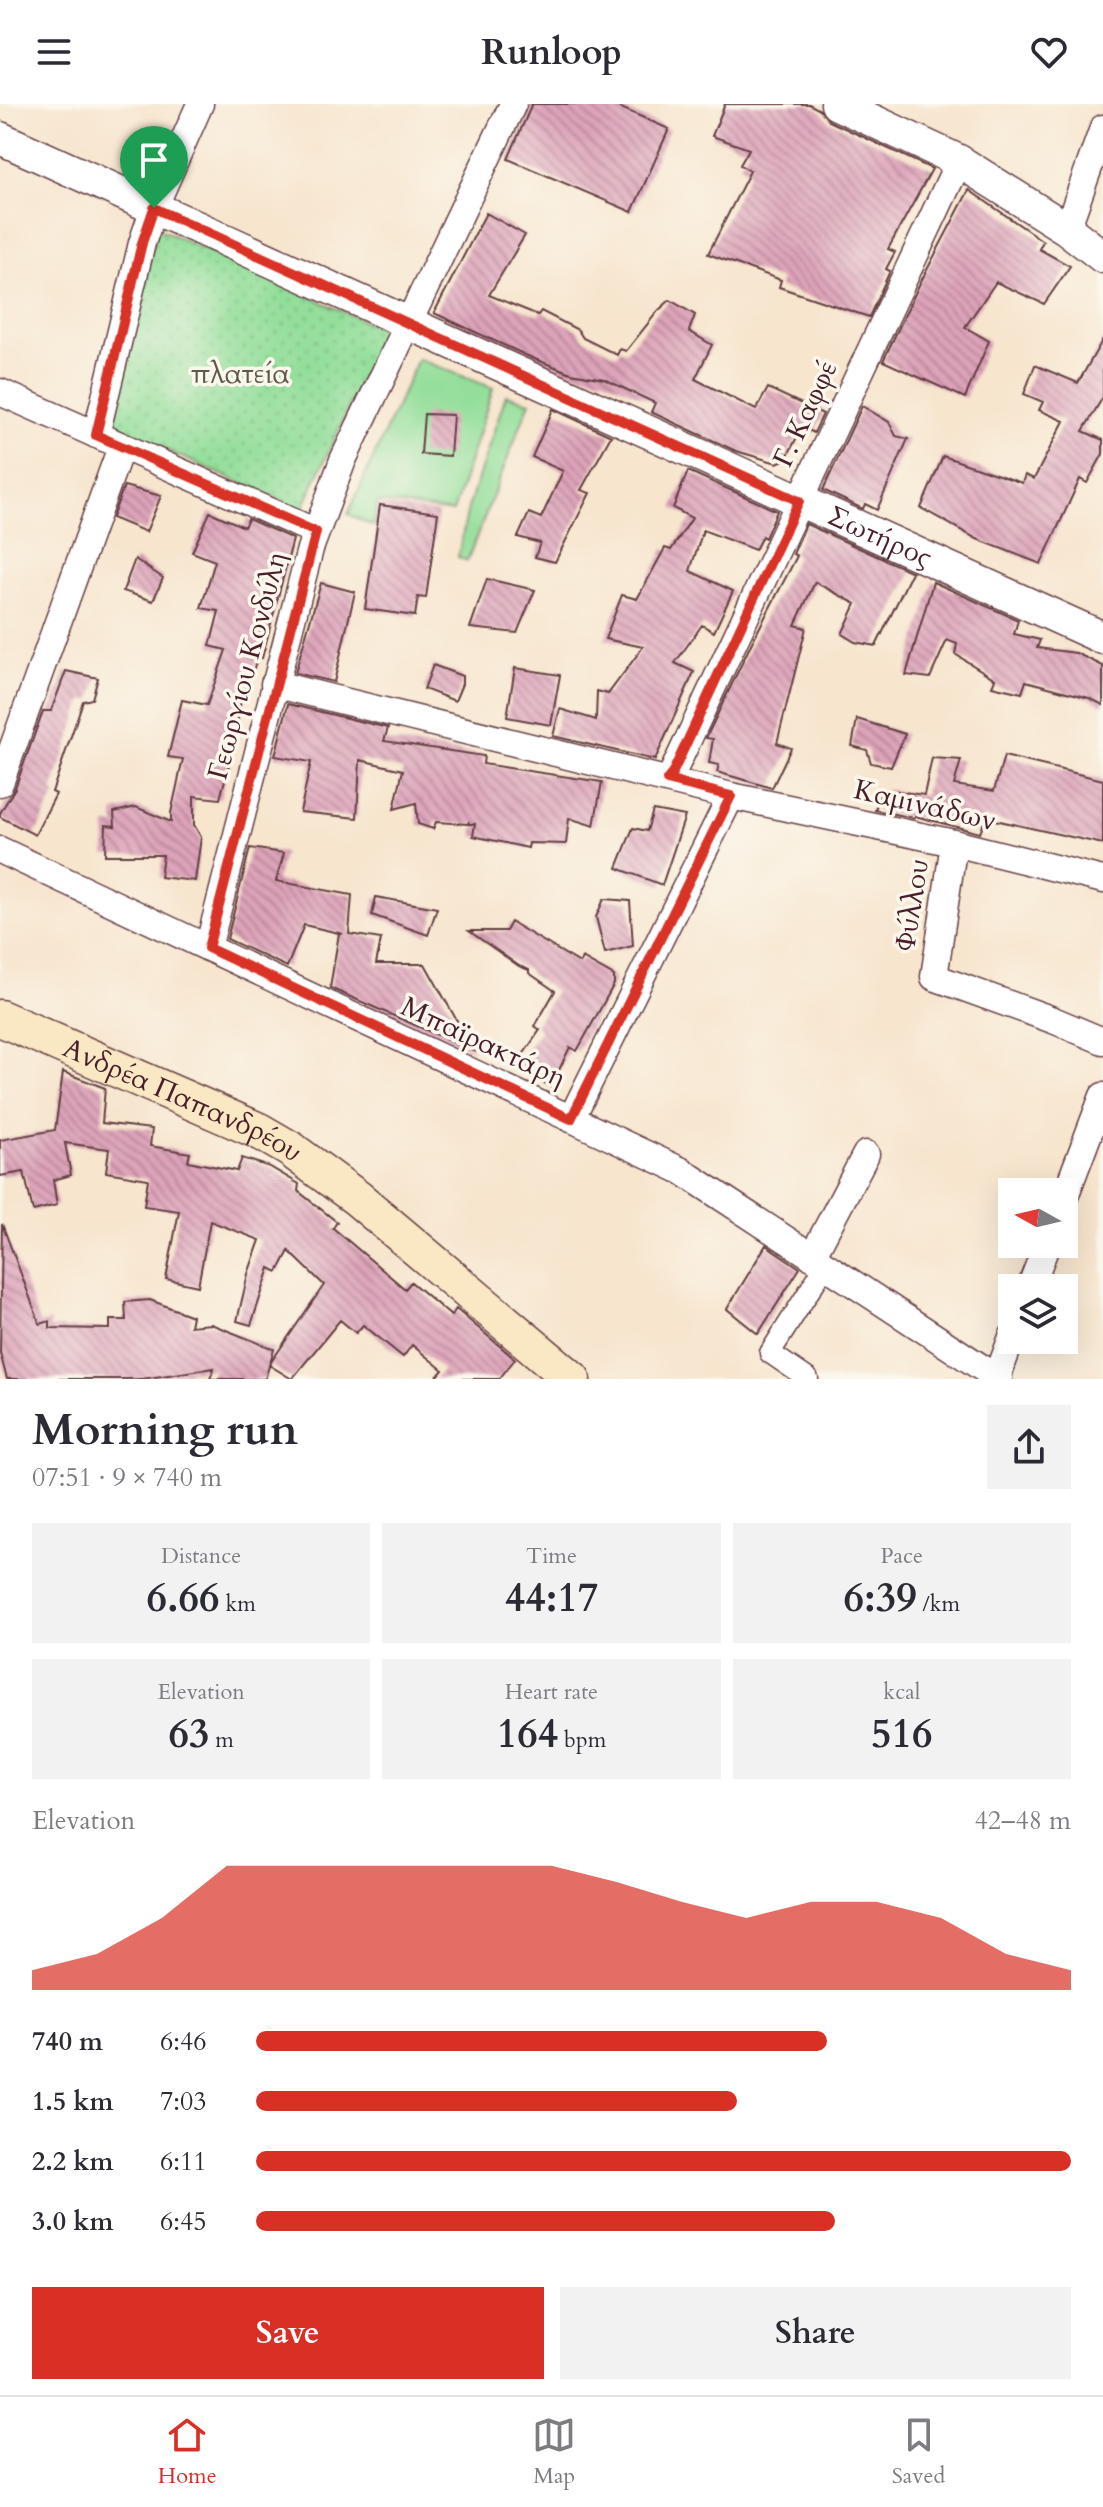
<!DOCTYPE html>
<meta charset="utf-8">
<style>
:root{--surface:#fff;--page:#f2f2f3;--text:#2b2b33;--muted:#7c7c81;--line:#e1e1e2;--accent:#d93025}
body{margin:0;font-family:Cardo,serif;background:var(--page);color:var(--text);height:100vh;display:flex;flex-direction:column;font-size:30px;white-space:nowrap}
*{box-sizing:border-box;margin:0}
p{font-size:26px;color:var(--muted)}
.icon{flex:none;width:44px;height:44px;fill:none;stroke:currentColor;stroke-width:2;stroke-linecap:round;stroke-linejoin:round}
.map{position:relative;height:1275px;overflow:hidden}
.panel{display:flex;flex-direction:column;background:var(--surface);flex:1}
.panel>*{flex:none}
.needle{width:52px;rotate:278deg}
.fabs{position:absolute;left:998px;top:1074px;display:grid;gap:16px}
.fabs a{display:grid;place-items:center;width:80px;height:80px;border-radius:0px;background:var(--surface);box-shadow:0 8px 32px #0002;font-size:40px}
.pin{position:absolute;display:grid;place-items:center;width:68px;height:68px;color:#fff;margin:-82px -34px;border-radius:50% 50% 50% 0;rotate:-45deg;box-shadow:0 0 8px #0007}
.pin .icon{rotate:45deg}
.round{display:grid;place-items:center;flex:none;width:84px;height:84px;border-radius:0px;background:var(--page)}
.summary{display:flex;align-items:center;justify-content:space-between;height:136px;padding:0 32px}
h1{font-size:44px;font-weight:600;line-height:60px}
.stats{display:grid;grid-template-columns:repeat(3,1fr);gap:12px;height:136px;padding:8px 32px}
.stats div{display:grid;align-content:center;border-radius:0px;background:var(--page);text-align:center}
.stats b{font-size:40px;font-weight:600}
.stats small{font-size:22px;font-weight:400}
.stats p{font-size:22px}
.chart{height:224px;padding:16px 32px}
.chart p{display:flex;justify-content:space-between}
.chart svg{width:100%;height:144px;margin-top:8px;fill:var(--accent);opacity:.7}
.action{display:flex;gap:16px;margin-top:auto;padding:16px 32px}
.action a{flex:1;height:92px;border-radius:0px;background:var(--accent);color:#fff;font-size:32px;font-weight:600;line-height:92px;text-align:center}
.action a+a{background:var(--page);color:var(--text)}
ul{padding:0 32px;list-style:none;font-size:26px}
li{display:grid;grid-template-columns:128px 96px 1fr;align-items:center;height:60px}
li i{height:20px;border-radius:10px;background:var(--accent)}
header{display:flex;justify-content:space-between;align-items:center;height:104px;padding:0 32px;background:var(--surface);font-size:36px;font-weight:600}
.menu{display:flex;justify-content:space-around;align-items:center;height:112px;border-top:2px solid var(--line);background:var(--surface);font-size:22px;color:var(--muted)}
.menu a{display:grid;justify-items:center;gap:4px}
.menu .active{color:var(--accent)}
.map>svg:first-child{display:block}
.grass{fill:#93de9a;stroke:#6e7e62;stroke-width:2}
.park{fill:url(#park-dots);stroke:#6e7e62;stroke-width:2}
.building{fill:url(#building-back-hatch)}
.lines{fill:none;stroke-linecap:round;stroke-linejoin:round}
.pedestrian-casing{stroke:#643d43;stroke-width:23}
.minor-casing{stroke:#643d43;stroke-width:29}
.tertiary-casing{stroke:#643d43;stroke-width:35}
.secondary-casing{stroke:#643d43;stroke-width:39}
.pedestrian{stroke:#fff;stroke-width:20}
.minor{stroke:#fff;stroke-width:26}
.tertiary{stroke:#fff;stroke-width:32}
.secondary{stroke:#fae7c3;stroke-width:36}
.route-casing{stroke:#fff;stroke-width:16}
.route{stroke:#d93025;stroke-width:10}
.labels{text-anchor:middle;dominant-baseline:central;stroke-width:7;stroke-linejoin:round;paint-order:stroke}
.park-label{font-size:28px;fill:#60584c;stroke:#fbf7ec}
.street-label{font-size:28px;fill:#4a1f2b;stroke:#fbf7ec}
</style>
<header><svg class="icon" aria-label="menu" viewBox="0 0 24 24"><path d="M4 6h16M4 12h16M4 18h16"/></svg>Runloop<svg class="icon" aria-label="heart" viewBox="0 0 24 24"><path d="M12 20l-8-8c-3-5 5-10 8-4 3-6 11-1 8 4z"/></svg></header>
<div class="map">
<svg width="1103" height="1275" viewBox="0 0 1103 1275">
<defs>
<pattern id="park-dots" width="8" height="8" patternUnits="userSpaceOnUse" patternTransform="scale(2)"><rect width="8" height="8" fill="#93de9a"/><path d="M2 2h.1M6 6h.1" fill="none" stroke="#80be85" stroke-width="1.8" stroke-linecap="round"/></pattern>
<pattern id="building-back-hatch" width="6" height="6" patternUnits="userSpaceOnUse" patternTransform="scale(2)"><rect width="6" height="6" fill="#dda3b9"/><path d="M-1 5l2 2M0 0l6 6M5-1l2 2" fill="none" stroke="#b58497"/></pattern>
</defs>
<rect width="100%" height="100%" fill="#fbf7ec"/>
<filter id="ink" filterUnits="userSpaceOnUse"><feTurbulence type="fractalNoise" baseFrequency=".0125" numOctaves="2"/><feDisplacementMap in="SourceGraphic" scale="16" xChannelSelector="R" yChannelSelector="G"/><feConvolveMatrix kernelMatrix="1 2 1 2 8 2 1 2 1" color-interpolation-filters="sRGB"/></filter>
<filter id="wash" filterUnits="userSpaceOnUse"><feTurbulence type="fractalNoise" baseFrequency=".006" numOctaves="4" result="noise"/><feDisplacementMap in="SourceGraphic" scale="32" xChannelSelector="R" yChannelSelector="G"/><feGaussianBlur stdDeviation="1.8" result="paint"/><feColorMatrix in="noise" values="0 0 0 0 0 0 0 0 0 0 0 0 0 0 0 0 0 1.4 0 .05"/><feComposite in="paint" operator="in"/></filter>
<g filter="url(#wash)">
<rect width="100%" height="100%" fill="#f7e5ce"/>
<path class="grass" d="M418,255L493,284L453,408L378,398L373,422L348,410Z
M506,291L530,298L467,457L458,453L468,404Z"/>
<path class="park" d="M157,124L384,226L302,406L111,322Z"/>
<g id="blocks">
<path class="building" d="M532,0H612L669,25L632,108L508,55Z
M725,0H809L820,6L829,17L932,65L888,145L895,148L886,165L890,167L869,213L779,183L781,176L708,150L750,67L740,61L749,45L712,32Z
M969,86L1043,137L1039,145L1070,162L1044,200L996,178L965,223L989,237L965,294L883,257L919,181Z
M486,109L525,131L489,191L538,211L541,207L578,226L583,234L617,251L620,245L626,247L658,207L670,196L695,211L689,227L712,241L695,275L756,306L768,284L823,310L814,329L802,323L786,355L777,359L736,347L651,308L655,299L604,275L571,269L532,254L434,209Z
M1103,235V293L1083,327L1103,336V350L1087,379L1080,375L1041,460L977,435L921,404L943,352L1022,379L1025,371L1034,375L1064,317L1039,306L1043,298L1024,290L1035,261L1078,279Z
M862,302L889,318L896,332L908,335L877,406L865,400L863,405L823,386Z
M553,305L611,332L581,386L590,389L555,458L535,453L540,439L518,433L529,409L541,414L563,367L532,353Z
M424,310L453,311L450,352L421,350Z
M688,367L777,407L765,434L762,432L755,446L703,426L690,467L733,487L714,528L702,521L675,559L694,568L655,656L553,632L560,605L596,616L597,587L608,590L643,543L605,535L622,491L637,495L665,444L671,446L692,414L673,404Z
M124,382L161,392L146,428L112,414Z
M380,401L438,409L426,494L418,493L415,512L365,505Z
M210,408L244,423L248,415L293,435L262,554L258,553L240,601L234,641L220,695L194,692V721L201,733L195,777L160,773L163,751H105L106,721L115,722L114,708L136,703L171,718V709L183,655L168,653L182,596L207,601L226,546L210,542L219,507L201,504L215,457L192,448Z
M806,420L912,468L876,542L855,538L842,530L856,500L815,478L795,521L806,524L777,639L791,644L772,684L717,668L719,661L709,659L713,635L706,634L752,538L797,452L793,450Z
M135,455L163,474L153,497L123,487Z
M487,475L535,486L517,529L470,524Z
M933,478L1018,516L1014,530L1040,536L1037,544L1076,549L1103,562V601L1089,594L1026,577L1022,589L992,582L995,575L955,550L957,540L947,536L930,574L906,571Z
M321,479L355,488L334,578L295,569Z
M433,561L462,572V580L455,597L424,585Z
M515,564L560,571L551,621L507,613Z
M66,567L98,574L92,595L83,597L52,688L56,690L35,731L0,713V709L15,684L43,607H51Z
M288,600L388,624L384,637L484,652L483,660L602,678L594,722L569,714L566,740L529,739L528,744L473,732L475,720H468L469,717L468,720L436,718L433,725L418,720L416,699L394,705L403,666L360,656L357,714L300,708L311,658L275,652Z
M857,615L905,630L891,663L871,659L867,646L852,642Z
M1004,652L1103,676V740L986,714L980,729L915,712L914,714L875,706L882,685L924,691L932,654L961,656L954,681L994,687Z
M653,706L685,712L662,781L617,764L633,724L647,727Z
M250,744L284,749L276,777L352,791L349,830L381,835L376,860H425L474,947L330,884L339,829L343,830L304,821L287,863L227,835Z
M376,793L437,804L428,831L372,811Z
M604,795L630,797L633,842L605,849L596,813Z
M511,818L580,859L582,854L614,872V880L577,947L570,943L551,983L516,961L540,926L535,922L555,887L529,869V866L519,862L469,827H506Z
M63,968L105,984L102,1019L152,1025L150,1042L190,1049L188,1057L237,1067L242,1054L270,1063L299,1080L298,1087L337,1118L333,1124L405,1185L411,1178L451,1212L456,1205L515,1255L499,1275H435L443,1266L412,1241L403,1253L363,1221L356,1229L340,1216L292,1275L269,1261L324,1181L289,1147L278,1168L270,1164L251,1221L237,1217L248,1170L260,1136L210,1117L198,1182L166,1175L179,1107L144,1102L148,1075L106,1068L109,1045L65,1039L71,1071L53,1076L57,1101L33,1107L24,1068L0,1072V1036L55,1026Z
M2,1120L40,1220L50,1217V1224L110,1225V1216H126L125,1198L150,1196L192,1212L190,1222L211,1220L274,1245L265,1275H210L214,1264L142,1275H7L0,1249Z
M766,1141L800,1164L758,1230L727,1205Z"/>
</g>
</g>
<g filter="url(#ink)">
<use href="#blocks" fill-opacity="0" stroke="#643d43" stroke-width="2"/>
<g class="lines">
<g class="pedestrian-casing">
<path id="pedestrian" d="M808,1275L770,1249L825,1162"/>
</g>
<g class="minor-casing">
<path id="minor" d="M1067,125L1103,24
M0,288L316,428
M96,331L142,139L154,104L200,0
M274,580L731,692L571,1015
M667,676L672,670L959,57
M0,679L121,343
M731,692L954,739L1103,776
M954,739L934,873L1053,916L1103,937
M0,746L680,1066L999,1275
M208,844L310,445L343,356L513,0
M1064,1095L1103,992
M812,1153L866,1050
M1030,1184L1047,1140
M997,1274L1012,1233"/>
</g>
<g class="tertiary-casing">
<g id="tertiary">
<path d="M837,0L959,57L1067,125L1103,153"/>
<path id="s1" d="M0,34L1103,534"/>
</g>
</g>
<g class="secondary-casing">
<g id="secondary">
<path id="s2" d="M0,914L259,1027L290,1045L357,1094L572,1275"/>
</g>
</g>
<use href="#pedestrian" class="pedestrian"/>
<use href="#minor" class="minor"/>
<use href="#tertiary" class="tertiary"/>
<use href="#secondary" class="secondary"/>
</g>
</g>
<g class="lines" filter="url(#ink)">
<g class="route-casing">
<path id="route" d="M154,104L799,397L672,670L667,676L731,692L571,1015L208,844L316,428L96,331L142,139Z"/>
</g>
<use href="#route" class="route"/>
</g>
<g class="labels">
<g class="park-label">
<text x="240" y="270">πλατεία</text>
</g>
<g class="street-label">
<text transform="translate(805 310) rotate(-65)">Γ. Καφφέ</text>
<text stroke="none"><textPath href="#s1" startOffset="966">Σωτήρος</textPath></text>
<text transform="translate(247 562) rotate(-75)">Γεωργίου Κονδύλη</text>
<text transform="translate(925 701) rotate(13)">Καμινάδων</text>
<text transform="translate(912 801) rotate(-81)">Φύλλου</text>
<text transform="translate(483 938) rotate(25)">Μπαϊρακτάρη</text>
<text stroke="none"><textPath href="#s2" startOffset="200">Ανδρέα Παπανδρέου</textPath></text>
</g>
</g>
</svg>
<div class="fabs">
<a><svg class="needle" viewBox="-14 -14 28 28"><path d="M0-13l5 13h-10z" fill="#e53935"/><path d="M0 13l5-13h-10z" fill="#7c7c81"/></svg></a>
<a><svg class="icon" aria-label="layers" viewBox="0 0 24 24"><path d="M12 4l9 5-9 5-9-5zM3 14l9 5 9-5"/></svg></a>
</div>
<div class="pin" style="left:154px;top:104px;background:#1e9e55"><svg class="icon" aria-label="arrive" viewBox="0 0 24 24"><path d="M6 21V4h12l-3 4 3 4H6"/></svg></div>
</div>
<section class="panel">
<div class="summary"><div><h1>Morning run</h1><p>07:51 · 9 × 740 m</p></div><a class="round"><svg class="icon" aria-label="share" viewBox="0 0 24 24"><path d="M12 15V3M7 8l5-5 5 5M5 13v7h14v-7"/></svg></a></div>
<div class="stats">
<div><p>Distance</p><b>6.66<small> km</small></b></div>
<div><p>Time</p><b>44:17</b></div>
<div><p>Pace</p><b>6:39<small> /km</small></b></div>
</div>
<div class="stats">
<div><p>Elevation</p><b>63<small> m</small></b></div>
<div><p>Heart rate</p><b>164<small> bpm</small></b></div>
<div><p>kcal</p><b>516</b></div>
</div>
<div class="chart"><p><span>Elevation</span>42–48 m</p>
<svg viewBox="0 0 160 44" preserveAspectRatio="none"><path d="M0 44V38L10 33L20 22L30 6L40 6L50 6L60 6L70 6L80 6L90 11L100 17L110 22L120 17L130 17L140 22L150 33L160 38V44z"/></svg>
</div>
<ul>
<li><b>740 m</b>6:46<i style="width:70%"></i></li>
<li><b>1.5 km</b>7:03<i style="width:59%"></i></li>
<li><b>2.2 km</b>6:11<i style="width:100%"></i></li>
<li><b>3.0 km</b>6:45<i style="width:71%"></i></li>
</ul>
<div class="action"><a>Save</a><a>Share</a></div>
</section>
<nav class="menu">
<a class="active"><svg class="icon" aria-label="home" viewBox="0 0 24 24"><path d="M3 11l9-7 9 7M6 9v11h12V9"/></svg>Home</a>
<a><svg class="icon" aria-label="map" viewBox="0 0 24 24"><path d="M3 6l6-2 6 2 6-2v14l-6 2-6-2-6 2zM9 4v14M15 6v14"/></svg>Map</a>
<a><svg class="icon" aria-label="saved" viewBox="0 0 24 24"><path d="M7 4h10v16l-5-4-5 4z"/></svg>Saved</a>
</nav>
